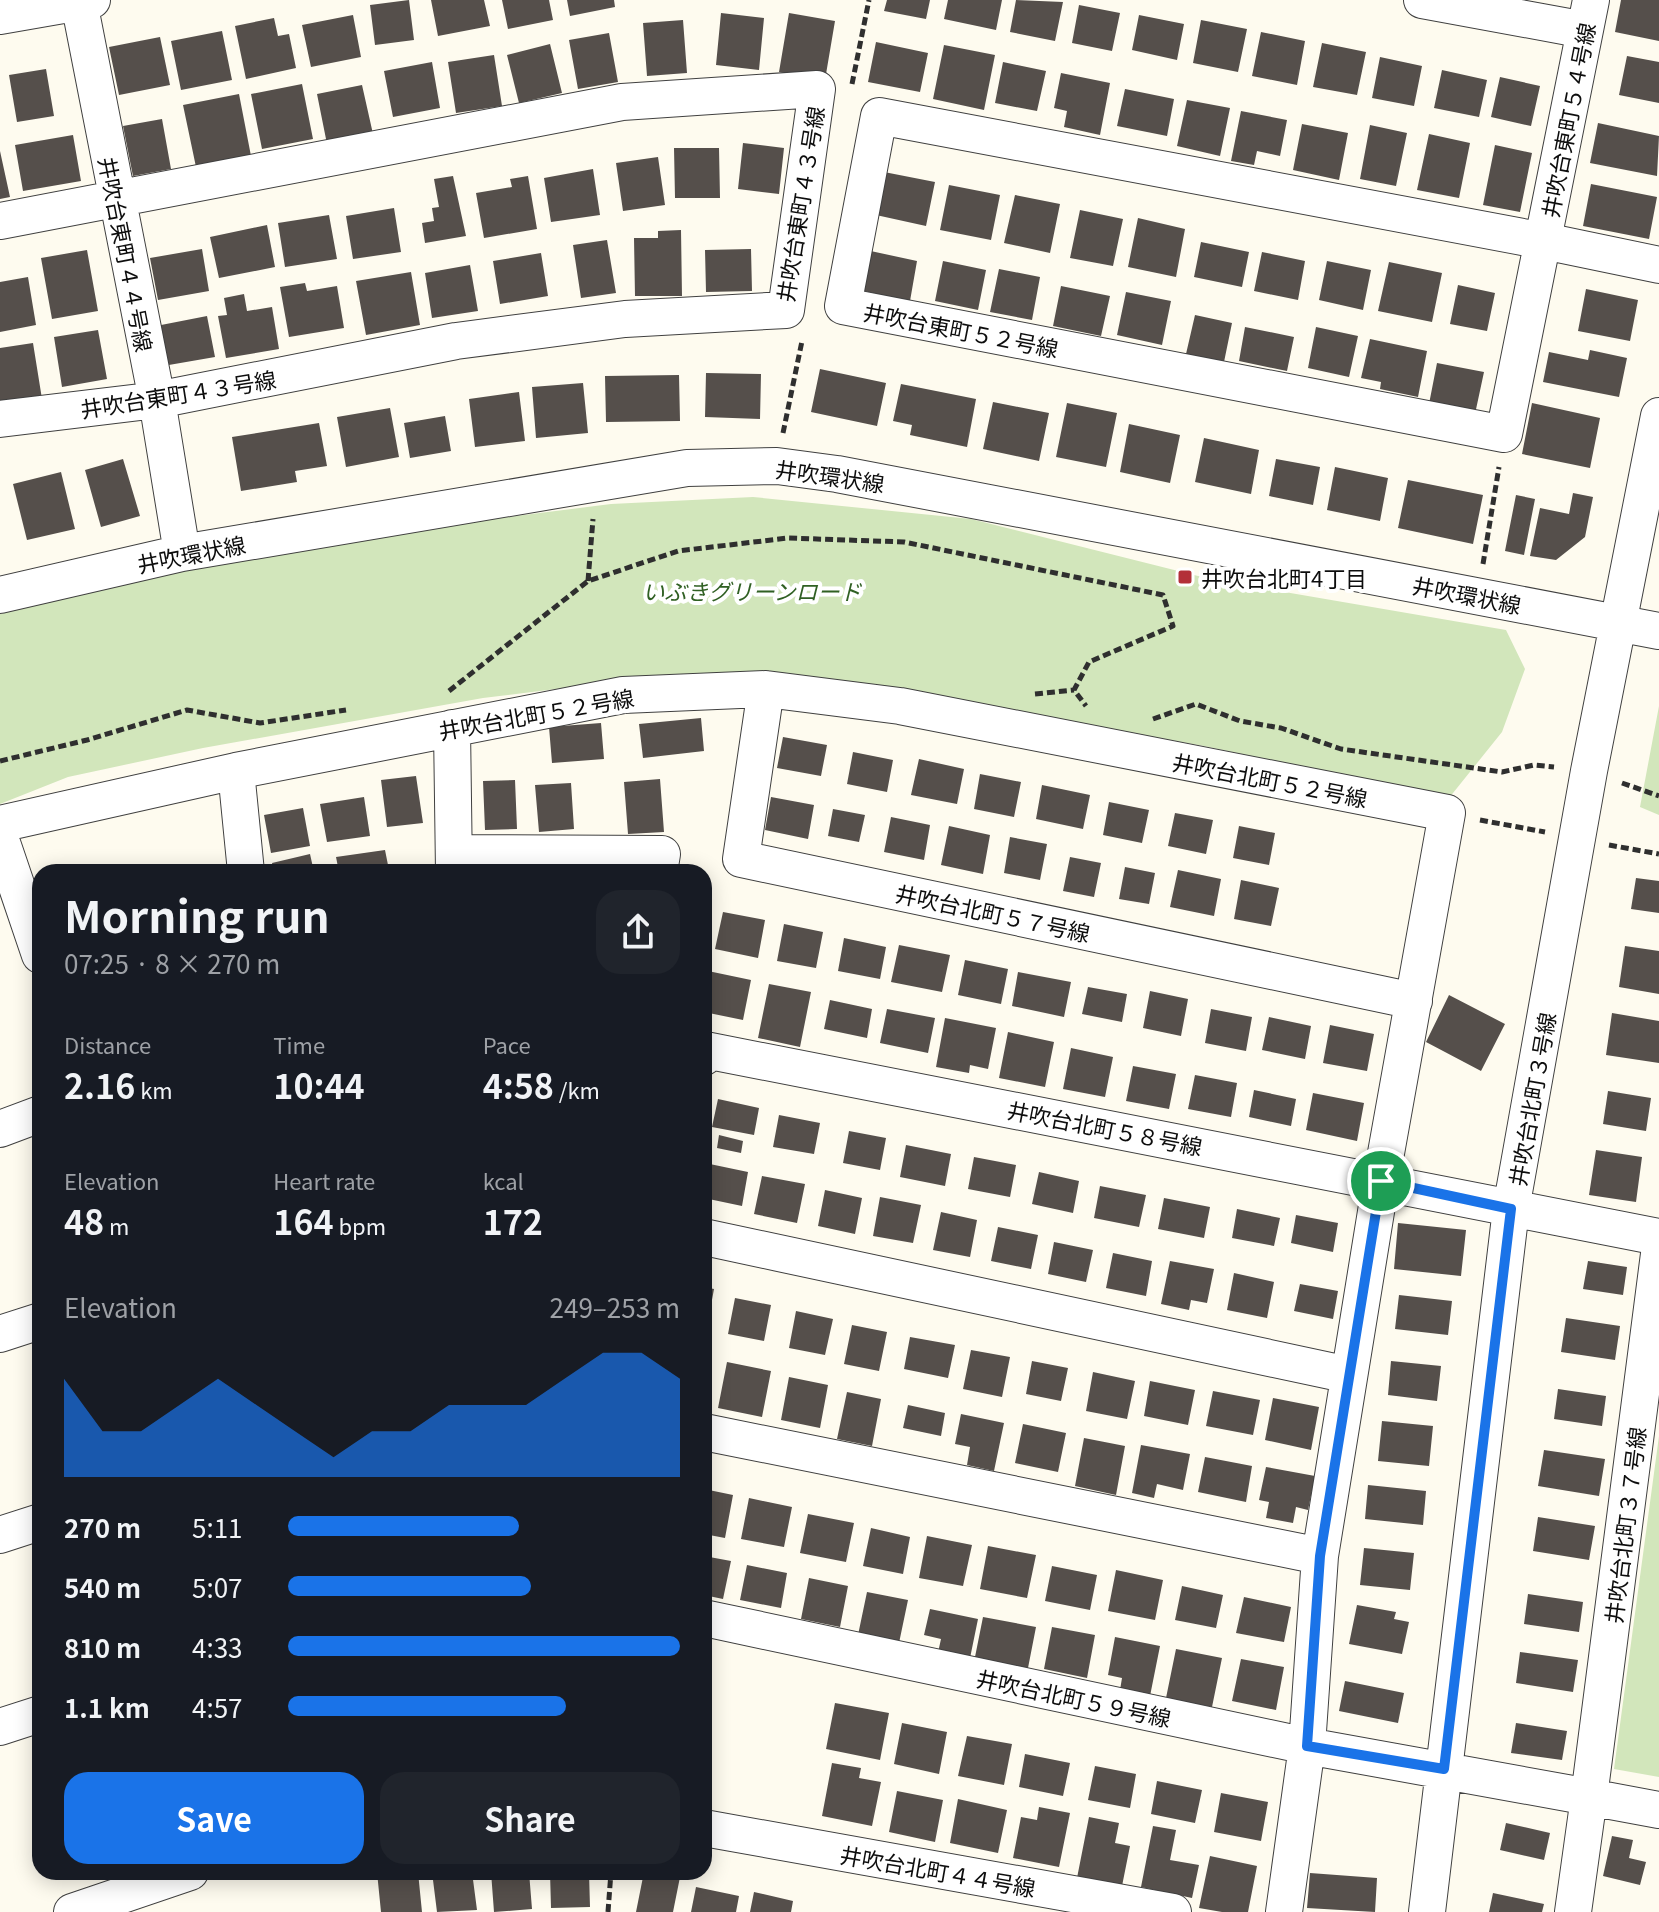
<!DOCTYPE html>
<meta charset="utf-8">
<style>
:root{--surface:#171b24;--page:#20242c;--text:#f1f3f6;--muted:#9ea1a6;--accent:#1a73e8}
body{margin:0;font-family:Georgia,"Noto Sans JP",serif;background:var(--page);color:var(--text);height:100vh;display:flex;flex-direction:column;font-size:30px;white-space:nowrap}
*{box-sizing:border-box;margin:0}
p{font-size:26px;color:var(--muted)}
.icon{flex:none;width:44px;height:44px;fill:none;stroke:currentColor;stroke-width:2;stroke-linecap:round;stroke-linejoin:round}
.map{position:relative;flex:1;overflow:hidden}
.sheet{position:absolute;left:32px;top:864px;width:680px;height:1016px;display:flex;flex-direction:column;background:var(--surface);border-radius:24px;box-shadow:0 4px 20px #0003}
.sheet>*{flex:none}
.pin{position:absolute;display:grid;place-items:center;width:68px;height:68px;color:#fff;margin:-34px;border:4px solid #fff;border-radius:50%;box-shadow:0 2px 8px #0007}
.round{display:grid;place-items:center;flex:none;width:84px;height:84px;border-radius:24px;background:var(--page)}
.summary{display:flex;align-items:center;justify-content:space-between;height:136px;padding:0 32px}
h1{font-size:44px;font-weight:700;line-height:60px}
.stats{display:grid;grid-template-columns:repeat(3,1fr);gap:12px;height:136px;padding:8px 32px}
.stats div{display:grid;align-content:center}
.stats b{font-size:34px;font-weight:700}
.stats small{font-size:22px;font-weight:400}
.stats p{font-size:22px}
.chart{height:224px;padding:16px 32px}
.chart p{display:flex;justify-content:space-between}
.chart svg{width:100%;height:144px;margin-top:8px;fill:var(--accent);opacity:.7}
.primary-button{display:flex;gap:16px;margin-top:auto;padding:16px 32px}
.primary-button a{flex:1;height:92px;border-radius:24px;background:var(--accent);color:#fff;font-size:32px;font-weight:700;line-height:92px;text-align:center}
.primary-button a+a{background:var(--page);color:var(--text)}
ul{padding:0 32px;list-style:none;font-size:26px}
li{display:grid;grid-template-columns:128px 96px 1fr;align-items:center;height:60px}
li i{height:20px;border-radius:10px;background:var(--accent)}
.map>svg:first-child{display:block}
.green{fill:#d2e6bb}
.building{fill:#554f4b}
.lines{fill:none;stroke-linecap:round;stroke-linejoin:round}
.minor-casing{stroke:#404040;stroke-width:38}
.path{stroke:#2f2f2f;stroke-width:5;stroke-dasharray:8 4;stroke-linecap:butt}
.minor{stroke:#fff;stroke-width:36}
.route-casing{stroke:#fff;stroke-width:16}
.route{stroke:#1a73e8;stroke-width:10}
.poi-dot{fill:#b33038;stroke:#fff;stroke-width:3}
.labels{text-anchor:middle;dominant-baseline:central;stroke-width:8;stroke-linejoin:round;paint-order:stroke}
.street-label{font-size:22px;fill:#0d0d0d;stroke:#fff}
.poi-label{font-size:22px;fill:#0d0d0d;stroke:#fff;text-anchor:start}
.park-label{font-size:22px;font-style:italic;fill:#306023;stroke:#fff}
</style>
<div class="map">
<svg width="1659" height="1912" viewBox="0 0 1659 1912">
<rect width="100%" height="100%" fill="#fefbef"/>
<path class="green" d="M753,497L971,519L1214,580L1506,630L1525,669L1502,732L1449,798L1204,746L919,696L668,675L483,698L203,748L68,777L0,804V614L111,583L374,534L611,504Z
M1659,706V815L1640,807Z
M1659,1436V1777L1614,1769Z"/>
<path class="building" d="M409,0L414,40L375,45L370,5Z
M431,0H484L490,26L438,36Z
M502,0H549L553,20L508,29Z
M567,0H614L615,7L570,16Z
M887,0H930L926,19L884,11Z
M948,0H1002L996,30L944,19Z
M1016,0L1063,2L1055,41L1010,32Z
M1621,0H1659V41L1615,32Z
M1079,5L1120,13L1112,51L1072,43Z
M721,13L764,18L759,70L716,65Z
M789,13L835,21L825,80L779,72Z
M353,15L361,57L311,67L302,25Z
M1139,15L1184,24L1177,60L1132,50Z
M274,18L278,36L289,34L296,68L246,79L235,26Z
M683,20L687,73L647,76L643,23Z
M1201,20L1247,29L1238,72L1193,63Z
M222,31L232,80L181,90L171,41Z
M1261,32L1305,41L1297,85L1252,76Z
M609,33L618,82L578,89L569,40Z
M160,37L170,85L119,95L109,47Z
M876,42L928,53L920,92L868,82Z
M1322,43L1366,52L1357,95L1313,87Z
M550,44L562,93L519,103L507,55Z
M944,45L995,55L984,110L933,99Z
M494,55L502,106L456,113L448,62Z
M1627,56L1659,62V103L1619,95Z
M1380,57L1422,66L1414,106L1372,98Z
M432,62L440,108L393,117L384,71Z
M1003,62L1046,71L1037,111L995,103Z
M46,69L54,116L17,122L9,75Z
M1442,70L1487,80L1479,117L1434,108Z
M1061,73L1110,83L1100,135L1064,127L1067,111L1054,108Z
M1500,77L1540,86L1531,126L1491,117Z
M302,84L313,139L262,149L251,94Z
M362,85L373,134L327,144L317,94Z
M1125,89L1174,99L1167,136L1117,126Z
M239,94L251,156L196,167L183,105Z
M1187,100L1230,108L1220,156L1177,146Z
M1241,111L1287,120L1280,156L1257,151L1254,165L1231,161Z
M162,119L171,169L133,176L123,126Z
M1598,123L1659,136L1657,176L1590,163Z
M1302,124L1348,133L1339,180L1293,170Z
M1370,125L1407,133L1396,186L1360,179Z
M1429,134L1470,143L1459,198L1417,190Z
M73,135L81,181L23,191L15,145Z
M743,143L784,148L779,194L738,189Z
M1495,145L1532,153L1520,212L1483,205Z
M674,148H719L720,198H675Z
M0,151L10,197L0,199Z
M658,157L665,205L623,211L616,163Z
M593,169L600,215L551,222L544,178Z
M884,172L935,182L926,226L876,215Z
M453,176L466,236L425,243L422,223L434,221L432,208L439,207L434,179Z
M528,176L537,229L484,238L476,193L512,187L510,179Z
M1591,184L1657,197L1649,239L1583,226Z
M949,185L1000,195L991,240L940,230Z
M1015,195L1060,204L1050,253L1004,243Z
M394,208L401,252L353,259L346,216Z
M1080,210L1123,219L1113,266L1070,258Z
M329,215L337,259L285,267L278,223Z
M1138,218L1185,229L1176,277L1128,267Z
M267,225L275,267L219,278L210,237Z
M681,230L682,296H635L634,238H658V231Z
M607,240L616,293L581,298L573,245Z
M1201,242L1249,252L1242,287L1194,277Z
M202,249L209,291L158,300L150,258Z
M751,249L752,291L706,292L705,250Z
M87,250L98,311L52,319L41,258Z
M866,250L917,261L910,301L859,290Z
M1262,252L1305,261L1298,300L1254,291Z
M541,253L548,296L500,304L493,261Z
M943,261L986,270L978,310L935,301Z
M1327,261L1371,270L1363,310L1319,300Z
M1389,262L1442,273L1432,322L1378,311Z
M470,265L478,311L432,318L425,273Z
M999,269L1040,277L1032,320L990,312Z
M411,272L420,325L366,335L356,281Z
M28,277L36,325L0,332V282Z
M305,283L307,291L337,286L344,328L289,337L280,287Z
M1458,285L1495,293L1487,331L1450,324Z
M1061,286L1110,296L1101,336L1053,326Z
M1586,289L1638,300L1630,341L1578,331Z
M1126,292L1171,301L1162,345L1117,335Z
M244,294L247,311L272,307L279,349L226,358L218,316L227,315L224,298Z
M1195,315L1232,323L1224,362L1186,354Z
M207,316L215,357L163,366L156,326Z
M1245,327L1294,337L1287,371L1239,361Z
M1316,327L1358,336L1349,377L1308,368Z
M98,330L107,379L62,387L54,337Z
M1370,339L1427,351L1418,397L1380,389L1381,382L1361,378Z
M33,343L42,399L0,406V348Z
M1590,350L1627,358L1619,397L1543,382L1549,352L1588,360Z
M1437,363L1484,372L1475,414L1429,404Z
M820,369L886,383L877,426L811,412Z
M706,373L761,374L760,419L705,417Z
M679,375L680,421L606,422L605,376Z
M583,383L588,433L536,438L532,387Z
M901,384L976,399L967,447L910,435L912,425L893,421Z
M519,392L525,441L475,447L469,399Z
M993,402L1049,413L1039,461L983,449Z
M1067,403L1117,413L1106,467L1056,457Z
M1532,403L1600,418L1590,468L1522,454Z
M390,408L399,457L346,467L337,417Z
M445,416L451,451L410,458L404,423Z
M319,423L327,466L295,471L297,482L241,491L232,437Z
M1129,424L1180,435L1170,483L1120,472Z
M1204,438L1259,450L1251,494L1195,482Z
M123,459L140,516L101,527L85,470Z
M1276,459L1320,467L1313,505L1269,496Z
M1335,467L1388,478L1380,521L1327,510Z
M61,472L75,529L27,540L13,484Z
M1408,480L1483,495L1473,544L1398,528Z
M1573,493L1593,497L1585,537L1556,560L1530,556L1540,508L1569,514Z
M1516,495L1535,499L1524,555L1505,551Z
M701,718L704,751L643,758L639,724Z
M601,723L604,759L552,763L549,727Z
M783,737L827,745L821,776L777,768Z
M853,752L893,760L887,792L847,784Z
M919,759L964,769L957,804L911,795Z
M980,774L1021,782L1014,817L974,809Z
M416,776L423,823L387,827L381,780Z
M660,779L664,832L628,834L624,782Z
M515,780L517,829L485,830L483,781Z
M571,783L574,829L539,832L535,785Z
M1042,785L1090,795L1083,829L1036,819Z
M364,797L370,836L327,842L320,804Z
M771,797L814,805L808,839L765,830Z
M1109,802L1149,810L1142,843L1103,835Z
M303,808L310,846L271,853L264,815Z
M833,809L865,815L859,842L828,836Z
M1175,813L1213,820L1206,854L1168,846Z
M891,817L930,825L924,860L884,852Z
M949,826L990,835L983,874L941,865Z
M1239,826L1275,833L1269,865L1233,858Z
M1010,837L1047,844L1040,880L1004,873Z
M385,850L389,870L339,872L336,857Z
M310,854L314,872H274L272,863Z
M1070,857L1101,863L1094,897L1063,891Z
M1125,867L1155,873L1149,904L1119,899Z
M1178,870L1221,879L1214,916L1170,907Z
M1636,878L1659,881V913L1631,909Z
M1241,880L1279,888L1271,926L1234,919Z
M723,912L765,920L758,958L715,949Z
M784,924L823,932L816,968L777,961Z
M844,938L886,947L880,979L838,971Z
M899,945L950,955L942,992L891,982Z
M1625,946L1659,951V994L1619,987Z
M965,960L1008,969L1001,1004L958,995Z
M708,971L751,980L743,1020L704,1012Z
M1018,972L1071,982L1064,1017L1012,1006Z
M769,984L811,992L800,1047L758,1038Z
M1088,987L1127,994L1122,1022L1082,1014Z
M1150,991L1188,999L1181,1036L1143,1028Z
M1449,995L1505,1024L1481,1071L1426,1042Z
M830,1000L872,1009L867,1038L824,1029Z
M887,1009L935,1018L928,1053L880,1043Z
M1211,1009L1252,1017L1246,1051L1205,1043Z
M1612,1013L1659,1021V1063L1606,1055Z
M1269,1017L1311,1026L1305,1059L1262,1050Z
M945,1018L996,1028L988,1069L970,1065L969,1073L936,1067Z
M1330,1025L1374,1034L1367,1071L1323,1063Z
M1008,1032L1054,1042L1045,1087L999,1078Z
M1071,1048L1113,1057L1105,1097L1063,1089Z
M1133,1066L1176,1074L1169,1109L1126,1101Z
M1195,1075L1237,1083L1231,1117L1188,1109Z
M1254,1090L1296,1099L1291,1126L1249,1117Z
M1608,1091L1651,1098L1646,1131L1603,1124Z
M1313,1093L1364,1103L1357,1141L1306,1130Z
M718,1099L759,1108L754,1135L712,1127Z
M779,1115L820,1123L814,1154L773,1147Z
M849,1131L886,1138L880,1170L843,1163Z
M719,1135L743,1141L741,1153L717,1148Z
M906,1145L951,1154L945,1186L900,1177Z
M1596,1150L1642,1157L1636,1202L1589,1195Z
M974,1157L1016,1165L1010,1197L968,1189Z
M705,1163L748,1172L742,1206L704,1198Z
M1039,1172L1079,1181L1073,1213L1032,1204Z
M762,1176L805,1184L797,1223L754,1214Z
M1100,1186L1146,1195L1139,1227L1094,1218Z
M825,1190L862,1198L855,1234L818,1226Z
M880,1197L921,1205L913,1243L873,1236Z
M1164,1198L1210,1207L1204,1238L1158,1229Z
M1237,1209L1280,1218L1274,1246L1232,1238Z
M941,1212L977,1220L970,1257L933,1250Z
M1296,1215L1338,1223L1333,1252L1291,1243Z
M1398,1223L1466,1230L1461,1276L1394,1269Z
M998,1227L1038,1235L1031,1269L991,1261Z
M1054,1242L1093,1250L1086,1282L1048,1274Z
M1113,1253L1152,1261L1146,1296L1106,1288Z
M1170,1261L1214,1269L1207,1303L1191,1300L1189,1310L1161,1304Z
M1588,1261L1627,1267L1623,1295L1583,1289Z
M1234,1273L1274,1282L1267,1318L1227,1310Z
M1300,1284L1338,1291L1333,1319L1294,1311Z
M704,1287L714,1289L707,1327H704Z
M1399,1295L1452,1301L1448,1335L1395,1329Z
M735,1298L771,1305L764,1341L728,1334Z
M796,1311L833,1319L825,1355L789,1348Z
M1566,1318L1620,1326L1615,1360L1561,1352Z
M852,1325L887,1332L879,1371L844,1364Z
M910,1337L955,1345L948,1378L904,1369Z
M971,1350L1010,1357L1002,1397L963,1389Z
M1032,1361L1068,1368L1061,1401L1026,1394Z
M1391,1361L1441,1366L1437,1401L1388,1395Z
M727,1362L771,1371L762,1417L718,1408Z
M1093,1372L1135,1381L1127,1419L1086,1411Z
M789,1377L828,1385L820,1428L781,1420Z
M1150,1381L1195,1390L1188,1425L1144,1416Z
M1558,1389L1606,1396L1602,1426L1554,1419Z
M1213,1391L1260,1400L1253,1435L1206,1426Z
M847,1392L881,1399L872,1446L837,1439Z
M1273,1398L1319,1407L1311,1450L1265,1440Z
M908,1405L945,1413L941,1436L903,1428Z
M961,1414L1004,1423L994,1471L967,1465L970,1447L955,1444Z
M1382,1421L1433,1426L1429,1466L1378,1461Z
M1023,1424L1066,1433L1058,1472L1015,1463Z
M1084,1438L1125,1446L1116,1495L1075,1486Z
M1141,1445L1190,1454L1183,1490L1157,1484L1154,1498L1132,1493Z
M1544,1450L1605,1459L1599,1496L1538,1486Z
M1205,1457L1252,1466L1246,1502L1198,1492Z
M1266,1467L1315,1476L1308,1510L1296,1507L1293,1523L1266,1518L1269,1502L1259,1500Z
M1368,1485L1426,1491L1423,1525L1365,1519Z
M704,1489L733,1495L725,1538L704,1534Z
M749,1498L792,1507L784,1547L741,1539Z
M808,1514L854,1523L846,1562L800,1553Z
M1538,1517L1595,1526L1589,1560L1533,1551Z
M871,1528L910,1537L903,1574L863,1566Z
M927,1536L972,1545L963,1586L919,1578Z
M988,1546L1036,1555L1027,1598L980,1589Z
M1364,1548L1414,1553L1410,1590L1360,1585Z
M704,1556L731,1561L723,1599L704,1595Z
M747,1565L787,1573L781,1608L740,1600Z
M1052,1566L1097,1575L1090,1610L1045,1601Z
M1116,1570L1163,1580L1155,1620L1108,1611Z
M809,1578L848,1586L840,1627L801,1619Z
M1182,1586L1223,1595L1216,1628L1175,1620Z
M867,1592L908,1600L899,1643L858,1635Z
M1528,1594L1583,1602L1579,1632L1524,1624Z
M1244,1597L1291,1607L1284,1642L1236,1633Z
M1357,1605L1396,1612L1394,1619L1409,1622L1402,1654L1349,1644Z
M930,1609L978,1619L969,1663L937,1657L941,1639L924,1635Z
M983,1617L1036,1627L1028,1668L975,1657Z
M1052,1627L1095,1635L1087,1678L1044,1669Z
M1115,1637L1160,1646L1150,1696L1120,1690L1122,1678L1108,1675Z
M1176,1649L1222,1658L1212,1707L1166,1698Z
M1520,1652L1578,1660L1573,1692L1516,1683Z
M1241,1659L1284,1667L1276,1710L1232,1701Z
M1345,1681L1404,1693L1398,1723L1339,1711Z
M835,1703L889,1713L880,1760L826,1749Z
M902,1723L947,1732L939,1774L894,1764Z
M1516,1723L1567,1731L1562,1760L1511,1753Z
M967,1736L1012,1744L1004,1785L958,1776Z
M1025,1754L1070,1763L1063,1796L1019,1787Z
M832,1763L861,1768L859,1778L881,1782L872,1826L822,1816Z
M1095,1766L1136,1774L1130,1808L1088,1800Z
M1157,1781L1202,1790L1195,1823L1151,1814Z
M897,1791L943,1800L935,1842L889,1832Z
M1221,1793L1268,1802L1261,1841L1214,1832Z
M958,1799L1007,1810L998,1853L950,1843Z
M1039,1807L1070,1813L1059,1867L1013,1858L1021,1817L1037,1820Z
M1089,1817L1119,1823L1115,1843L1130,1846L1122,1886L1077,1878Z
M1506,1823L1550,1833L1544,1860L1500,1850Z
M1153,1826L1176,1830L1170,1860L1199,1865L1192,1898L1141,1887Z
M1612,1836L1633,1840L1629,1858L1646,1862L1640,1885L1603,1876Z
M1210,1856L1257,1866L1248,1912H1222L1199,1908Z
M377,1872H418L422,1912H381Z
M432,1872H472L477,1910L437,1912Z
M491,1872H529L532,1909L494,1912Z
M550,1872H589L590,1907L551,1908Z
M644,1872L680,1877L673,1912H636Z
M1310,1873L1377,1878L1375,1912L1307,1908Z
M696,1887L739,1896L736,1912H691Z
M754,1892L793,1901L791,1912H750Z
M1493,1893L1544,1904L1542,1912H1489Z"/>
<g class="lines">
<g class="minor-casing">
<path id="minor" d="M1422,0L1585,30
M1591,0L1504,434L843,306L879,116L1544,241L1659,265
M79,2L157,400L182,553
M0,16L92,0
M0,221L622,102L817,89L786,310L625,319L456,341L157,400L0,419
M0,595L182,553L687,468L777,466L837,474L1659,631
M766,689L741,859L1414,1001
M452,728L454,872
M236,771L246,872
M0,824L236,771L623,695L766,689L900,706L1447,813L1381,1181L1320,1556L1307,1746L1284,1912
M0,837L40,955
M455,853L662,854L659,872
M704,1057L705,1050L1659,1237
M0,1129L40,1114
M704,1237L1349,1375
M0,1334L40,1321
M704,1432L1320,1556
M0,1535L40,1522
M704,1618L1307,1746L1589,1797L1659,1254
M0,1727L40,1714
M704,1828L1173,1912
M72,1912L190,1872
M1427,1912L1511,1209L1589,771L1659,416
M1573,1912L1589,1797L1659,1810"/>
</g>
<path class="path" d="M852,84L869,0
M783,433L802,341
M1483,564L1499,467
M588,581L593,519
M449,691L588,581L678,551L788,538L904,542L1163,595L1173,626L1089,662L1074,690L1086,706
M1035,694L1074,690
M1153,719L1196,704L1240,721L1281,728L1341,749L1502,772L1534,765L1554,767
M0,761L87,740L187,710L260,723L346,710
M1622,783L1659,796
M1480,820L1545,832
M1609,845L1659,854
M608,1912L611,1872"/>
<use href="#minor" class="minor"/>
</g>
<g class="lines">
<g class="route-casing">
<path id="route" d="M1381,1181L1511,1209L1444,1769L1307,1746L1320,1556Z"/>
</g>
<use href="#route" class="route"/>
</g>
<rect class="poi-dot" x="1177" y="569" width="16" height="16" rx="4"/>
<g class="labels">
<g class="street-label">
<text transform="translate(1567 120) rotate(-79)">井吹台東町５４号線</text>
<text transform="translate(799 204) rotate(-81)">井吹台東町４３号線</text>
<text transform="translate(127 254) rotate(79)">井吹台東町４４号線</text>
<text transform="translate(961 329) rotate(11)">井吹台東町５２号線</text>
<text transform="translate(178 393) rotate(-9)">井吹台東町４３号線</text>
<text transform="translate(830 475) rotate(8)">井吹環状線</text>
<text transform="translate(191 553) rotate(-11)">井吹環状線</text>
<text transform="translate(1467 594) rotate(11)">井吹環状線</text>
<text transform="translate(536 713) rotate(-10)">井吹台北町５２号線</text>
<text transform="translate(1270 779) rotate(11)">井吹台北町５２号線</text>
<text transform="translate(993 912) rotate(12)">井吹台北町５７号線</text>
<text transform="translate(1531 1099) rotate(-80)">井吹台北町３号線</text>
<text transform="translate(1105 1127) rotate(11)">井吹台北町５８号線</text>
<text transform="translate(1624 1525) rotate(-83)">井吹台北町３７号線</text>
<text transform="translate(1074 1697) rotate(12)">井吹台北町５９号線</text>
<text transform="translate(938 1870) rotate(10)">井吹台北町４４号線</text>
</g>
<g class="poi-label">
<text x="1201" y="577">井吹台北町4丁目</text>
</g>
<g class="park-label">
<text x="752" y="590">いぶきグリーンロード</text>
</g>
</g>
</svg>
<div class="pin" style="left:1381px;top:1181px;background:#1e9e55"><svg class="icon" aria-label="arrive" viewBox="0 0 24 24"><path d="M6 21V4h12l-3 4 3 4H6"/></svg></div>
<section class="sheet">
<div class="summary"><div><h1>Morning run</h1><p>07:25 · 8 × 270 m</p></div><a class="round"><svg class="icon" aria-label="share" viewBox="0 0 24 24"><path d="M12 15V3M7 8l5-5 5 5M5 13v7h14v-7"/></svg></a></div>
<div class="stats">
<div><p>Distance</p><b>2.16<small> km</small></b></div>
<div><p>Time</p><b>10:44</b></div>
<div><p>Pace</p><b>4:58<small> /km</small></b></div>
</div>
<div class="stats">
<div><p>Elevation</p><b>48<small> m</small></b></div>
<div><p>Heart rate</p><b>164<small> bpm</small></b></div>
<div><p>kcal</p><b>172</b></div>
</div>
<div class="chart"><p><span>Elevation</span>249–253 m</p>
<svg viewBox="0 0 160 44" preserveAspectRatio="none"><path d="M0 44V14L10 30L20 30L30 22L40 14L50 22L60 30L70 38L80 30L90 30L100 22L110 22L120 22L130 14L140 6L150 6L160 14V44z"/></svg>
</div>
<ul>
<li><b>270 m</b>5:11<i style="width:59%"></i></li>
<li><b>540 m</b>5:07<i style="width:62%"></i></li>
<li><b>810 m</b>4:33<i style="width:100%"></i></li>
<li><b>1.1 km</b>4:57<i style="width:71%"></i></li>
</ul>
<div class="primary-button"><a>Save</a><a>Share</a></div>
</section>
</div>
